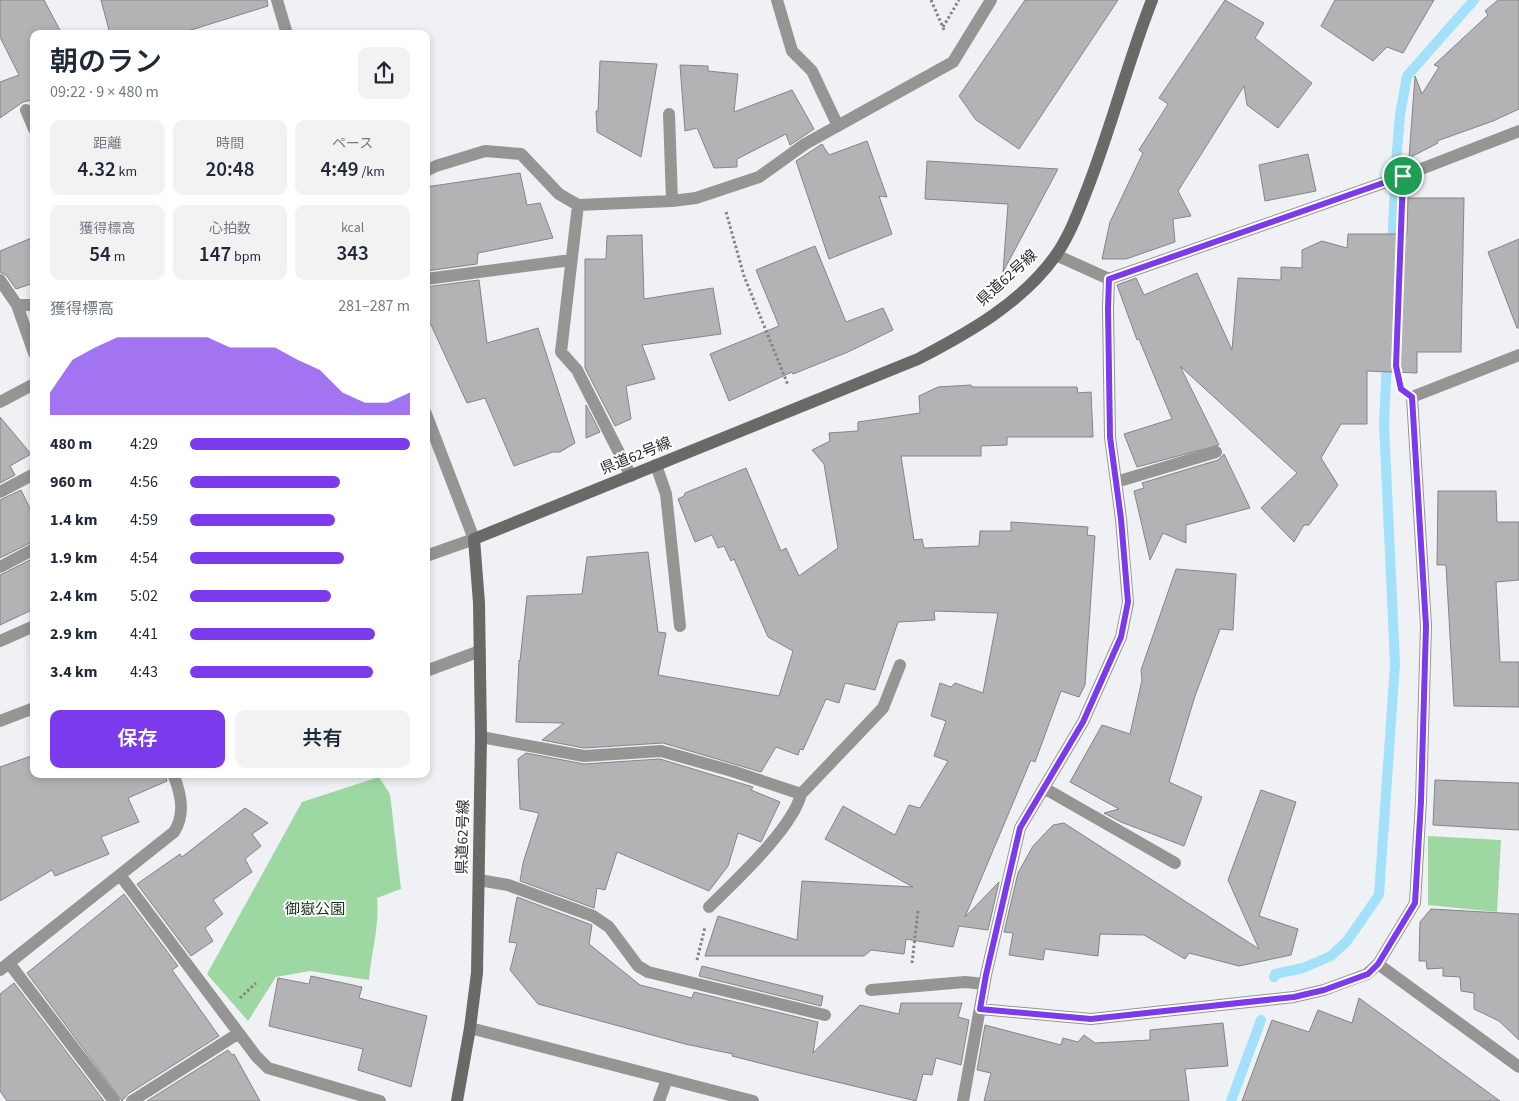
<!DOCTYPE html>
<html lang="ja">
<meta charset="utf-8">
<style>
:root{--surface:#fff;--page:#f2f2f3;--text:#1f2937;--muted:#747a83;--accent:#7c3aed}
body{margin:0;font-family:"Source Sans 3","Noto Sans JP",sans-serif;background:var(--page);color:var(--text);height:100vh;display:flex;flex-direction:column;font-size:19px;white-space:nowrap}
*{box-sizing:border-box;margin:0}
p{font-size:16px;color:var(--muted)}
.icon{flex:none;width:28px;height:28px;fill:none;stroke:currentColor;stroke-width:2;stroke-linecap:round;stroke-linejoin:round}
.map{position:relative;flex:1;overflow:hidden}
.sheet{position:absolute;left:30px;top:30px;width:400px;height:748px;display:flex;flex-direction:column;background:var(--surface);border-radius:10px;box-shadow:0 2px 8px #0003}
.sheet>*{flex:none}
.pin{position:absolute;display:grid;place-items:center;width:42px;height:42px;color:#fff;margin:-21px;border:2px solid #fff;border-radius:50%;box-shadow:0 1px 5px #0007}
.round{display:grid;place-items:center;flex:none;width:52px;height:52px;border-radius:10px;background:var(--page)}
.overview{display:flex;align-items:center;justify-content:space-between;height:85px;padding:0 20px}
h1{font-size:28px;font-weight:600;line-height:38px}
.figures{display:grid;grid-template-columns:repeat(3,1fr);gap:8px;height:85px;padding:5px 20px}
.figures div{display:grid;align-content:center;border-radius:10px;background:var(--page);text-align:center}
.figures b{font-size:21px;font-weight:600}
.figures small{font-size:14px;font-weight:400}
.figures p{font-size:14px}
.chart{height:140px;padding:10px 20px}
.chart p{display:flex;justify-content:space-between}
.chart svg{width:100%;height:90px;margin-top:5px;fill:var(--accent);opacity:.7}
.cta{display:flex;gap:10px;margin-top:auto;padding:10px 20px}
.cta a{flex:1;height:58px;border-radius:10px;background:var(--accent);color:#fff;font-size:20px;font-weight:600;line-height:58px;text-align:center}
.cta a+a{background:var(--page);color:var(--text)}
ul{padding:0 20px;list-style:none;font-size:16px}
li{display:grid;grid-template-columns:80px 60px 1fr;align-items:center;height:38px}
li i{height:12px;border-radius:6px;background:var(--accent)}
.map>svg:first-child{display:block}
.green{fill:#9dd8a2}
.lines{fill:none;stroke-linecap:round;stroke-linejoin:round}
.stream{stroke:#a2e1f9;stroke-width:10}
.building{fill:#b3b2b5;stroke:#858486}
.path{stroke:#838486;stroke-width:3;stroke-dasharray:2.5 2.5;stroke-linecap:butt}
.service{stroke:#969594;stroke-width:12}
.minor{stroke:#969594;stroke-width:12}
.tertiary{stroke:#969594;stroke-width:12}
.secondary{stroke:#6b6968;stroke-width:12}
.route-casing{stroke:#fff;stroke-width:10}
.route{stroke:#7c3aed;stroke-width:6}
.labels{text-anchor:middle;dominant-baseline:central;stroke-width:4;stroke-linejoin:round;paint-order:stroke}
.street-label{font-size:15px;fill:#292a2b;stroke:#fff}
.park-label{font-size:15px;fill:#123117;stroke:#fff}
</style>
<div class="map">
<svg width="1519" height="1101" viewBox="0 0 1519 1101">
<rect width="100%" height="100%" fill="#f0f1f4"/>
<path class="green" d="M379,777L390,794L401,889L377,898C380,925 371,953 369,980L310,971L276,977L248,1021L207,974L302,802Z
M1428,836L1501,840L1497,912L1428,905Z"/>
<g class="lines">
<path class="stream" d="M1396,163L1400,115L1407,76L1474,0
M1392,247L1395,187
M1274,977L1275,974L1303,968L1331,956L1347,941L1379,895L1395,664L1384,424L1387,359
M1231,1101L1261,1020"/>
</g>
<path class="building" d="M0,0H44L62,34H34V104L32,100L23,102L0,118V82L19,75L0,37Z
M101,0H267L268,6L178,34H110Z
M1025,0H1118L1019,149L976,120L959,96Z
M1225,0L1264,23L1255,38L1312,83L1278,128L1247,105L1244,86L1178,191L1191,216L1173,219L1175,242L1126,259H1102L1110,222L1143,153L1139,150L1168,104L1159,98Z
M1335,0H1434L1403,53L1387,47L1373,61L1321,26Z
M1498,0H1519V109L1493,121L1437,141L1438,143L1409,158L1415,76L1422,94L1439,67L1434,65L1488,15L1485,11Z
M600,61L657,64L641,157L597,132L596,111H598Z
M680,65L708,66V71L738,74L734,112L792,90L814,129L790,145L786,134L737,159V167L714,168L697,128L685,131Z
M867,141L887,197L879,196L892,234L829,259L796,161L822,144L829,155Z
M1308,154L1316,191L1265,201L1259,165Z
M927,161L1058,169L1003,272L1008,204L925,199Z
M520,173L527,205L540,203L553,238L478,253L477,264L426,271V187Z
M1408,198H1464L1461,352H1417V373L1367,371V424H1341L1321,458L1338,485L1309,525H1304L1294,542L1261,508L1297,473L1180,366L1219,445L1137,467L1124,434L1172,419L1139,339L1137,340L1117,285L1136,278L1144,295L1197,273L1232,350L1238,278L1281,280V267L1302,268V250L1322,241L1347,248L1348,234H1407Z
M642,235L644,299L713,288L721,334L642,345L655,379L626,386L631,419L615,426L585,368V259H606L607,236Z
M34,237V283L16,289L6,275L0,272V251Z
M1519,239V328H1517L1488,252Z
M815,246L846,322L883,308L893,330L848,352L793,374L792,372L729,401L710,354L779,326L756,270Z
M479,280L487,343L538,328L575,443L560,452H553L514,466L485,398L467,403L426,314V287Z
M971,385L972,387H1077L1078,393L1091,392L1093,437H1007V445L981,446V456H901L914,540L922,539L924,548L979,546L980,531H1011V522L1088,527L1087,535L1095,536L1085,685L1079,697L1061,691L1035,762L1031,760L965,917L999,882L988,930L959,926L953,947L906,939L904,954L871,950L864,956H705L718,916L797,940L802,881L913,887L825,839L843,806L895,835L909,805L920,808L948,761L934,756L946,721L931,716L940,683L951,687L955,683L983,693L998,613L934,611L935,620L898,622L875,690L845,683L839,703L826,699L803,750L800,749L798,755L776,747L761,772L663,743L584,748L542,740L564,723L516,722L519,660L520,661L527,596L582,594L587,557L648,552L658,632L666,633L658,675L779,696L793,651L768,637L734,559L731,561L724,546L718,548L712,535L695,542L678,499L684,496L685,493L746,468L781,551L786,548L799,576L838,548L824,464L812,450L830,441L829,433L858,431V422L920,413L919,396L938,387Z
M586,405L600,432L586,438Z
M0,417L31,454L10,466L15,475L0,483Z
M1224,454L1250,508L1186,525V543L1163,533L1150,560L1134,491L1144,488L1142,483L1218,460Z
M21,490L34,517V541L0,558V500Z
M1438,491H1496L1497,522H1519V580L1496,582L1500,662H1519V707L1454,706L1446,565H1437Z
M34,558V609L0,625V575Z
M1176,569L1236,574L1233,630L1220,629L1195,696L1169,782L1202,797L1184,846L1121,822L1104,813L1119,809L1070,782L1102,725L1130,734L1142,680L1141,670Z
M526,753L584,764L660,759L753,787L751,790L780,802L761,842L738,833L728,866L709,891L617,852L605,890L597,888L594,908L520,881L523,863L539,813L520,809L518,759Z
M34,755V774H165L167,781L128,798L139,822L101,837L109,854L55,876L52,870L0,901V767Z
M1435,780L1519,783V830L1433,825Z
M1261,790L1296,802L1259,916L1298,929L1291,955L1239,966L1189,953L1185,959L1144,935L1100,934L1098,956L1045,949L1043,960L1009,955L1013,933L1004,932L1018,873L1033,846L1053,825L1064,823L1259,949L1228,880Z
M245,808L268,823L252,834L261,846L245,859L252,872L213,900L223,914L205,928L213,941L191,956L137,884L180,854L182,857Z
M124,894L178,966L172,970L219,1036L128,1094L122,1101L27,973Z
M517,897L592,925L589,944L640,985L692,998L694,992L818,1022L813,1053L860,1005L899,1014L901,1003H962L958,1017L969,1020L961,1065L936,1058L932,1075L923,1074L916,1101L783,1069L732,1056L733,1054L685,1044L538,1004L510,970L517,943L509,942Z
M1431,909L1519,914V1040L1499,1021L1474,1009V993L1461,991L1460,977L1443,976V968L1427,969L1426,961H1419L1420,922Z
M702,966L823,996L821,1006L699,976Z
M311,976L362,987L359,998L427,1016L411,1087L358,1070L363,1049L269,1026L278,978L309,984Z
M14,983L104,1101H7L0,1091V994Z
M1359,998L1500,1101H1242L1272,1020L1309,1032L1318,1010L1352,1023Z
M1223,1023L1228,1066L1185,1069L1189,1101H984L991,1073L977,1070L985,1025L1061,1045L1063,1038L1078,1042L1084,1035L1095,1043L1150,1040V1030Z
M228,1050L232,1055L234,1054L260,1101H147Z"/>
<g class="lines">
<path class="path" d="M931,0L945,32
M943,27L959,0
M726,212L744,276L788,385
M1399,380L1396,366L1403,199
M697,960L705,927
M912,963L918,911
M240,998L256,983"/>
<path class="service" d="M656,465L666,494L680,626"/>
<path class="minor" d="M777,0L792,51L812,71L838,126
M26,110L34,129
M669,114L672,201
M426,171L436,166L485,151L521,154L559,194L578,205L672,201L696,198L759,177L805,144L953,62L991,0
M578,205L561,352L577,370L631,476
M1056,255L1109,279L1403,176L1519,131
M426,279L571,260
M0,280L17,305L34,353
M17,305H34
M0,402L34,384
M1116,482L1216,452
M0,492L34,474
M0,567L34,549
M0,641L34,626
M426,671L480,651
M481,737L584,756L661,751L732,771L801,794
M1044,788L1175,863
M120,875L256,1056L268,1068L380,1101
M479,880L508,885L593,916L609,927L638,966L648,972L825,1015
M709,907C735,881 793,828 801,794L883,708L900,665
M9,963L114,1101
M1378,964L1519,1067
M0,970L174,832C186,814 181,793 173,774
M871,990L965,982L984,984
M980,1009L1091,1019L1294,997L1324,990L1367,974L1378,964L1415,903L1421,801L1426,626L1412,397L1519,355
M132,1101L239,1033
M659,1101L667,1079
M963,1101L986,975L1020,828L1083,722L1121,637L1128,603L1121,519L1110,437L1108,308L1109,279"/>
<path class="tertiary" d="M277,0L287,34
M426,414L474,539L426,556
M0,721L34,708
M470,1028L753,1101"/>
<path class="secondary" d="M457,1101L470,1028L477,973L481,737L479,603L474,539L918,359C968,333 1022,303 1056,255C1070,235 1079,210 1088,187C1112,125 1128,61 1152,0"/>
</g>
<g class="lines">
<g class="route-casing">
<path id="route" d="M1403,176L1396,366L1401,389L1412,397L1426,626L1421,801L1415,903L1378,964L1368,974L1324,990L1294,997L1091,1019L980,1009L986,975L1020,828L1083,722L1121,637L1128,602L1121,519L1110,437L1108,308L1109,279Z"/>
</g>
<use href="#route" class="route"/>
</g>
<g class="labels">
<g class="street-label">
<text transform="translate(1007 278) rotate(-42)">県道62号線</text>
<text transform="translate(636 456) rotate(-22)">県道62号線</text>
<text transform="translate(463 837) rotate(-89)">県道62号線</text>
</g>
<g class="park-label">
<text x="315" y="909">御嶽公園</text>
</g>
</g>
</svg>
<div class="pin" style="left:1403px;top:176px;background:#1e9e55"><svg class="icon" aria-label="arrive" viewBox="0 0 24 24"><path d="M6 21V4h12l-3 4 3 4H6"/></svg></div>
<section class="sheet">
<div class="overview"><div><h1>朝のラン</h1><p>09:22 · 9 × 480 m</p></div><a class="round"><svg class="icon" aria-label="share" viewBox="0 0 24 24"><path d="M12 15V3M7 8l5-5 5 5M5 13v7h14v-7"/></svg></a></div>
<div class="figures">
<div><p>距離</p><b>4.32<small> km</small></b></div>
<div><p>時間</p><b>20:48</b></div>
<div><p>ペース</p><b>4:49<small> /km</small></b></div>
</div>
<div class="figures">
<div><p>獲得標高</p><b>54<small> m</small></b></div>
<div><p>心拍数</p><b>147<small> bpm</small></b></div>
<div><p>kcal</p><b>343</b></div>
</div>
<div class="chart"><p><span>獲得標高</span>281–287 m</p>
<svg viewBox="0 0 160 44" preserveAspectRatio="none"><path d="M0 44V33L10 17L20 11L30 6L40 6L50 6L60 6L70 6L80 11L90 11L100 11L110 17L120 22L130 33L140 38L150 38L160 33V44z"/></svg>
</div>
<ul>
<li><b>480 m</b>4:29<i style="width:100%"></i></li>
<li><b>960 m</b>4:56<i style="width:68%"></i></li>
<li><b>1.4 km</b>4:59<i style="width:66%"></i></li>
<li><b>1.9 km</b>4:54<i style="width:70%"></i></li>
<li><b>2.4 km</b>5:02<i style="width:64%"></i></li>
<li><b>2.9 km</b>4:41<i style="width:84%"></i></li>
<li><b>3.4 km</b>4:43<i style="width:83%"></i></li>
</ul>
<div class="cta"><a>保存</a><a>共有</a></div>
</section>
</div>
